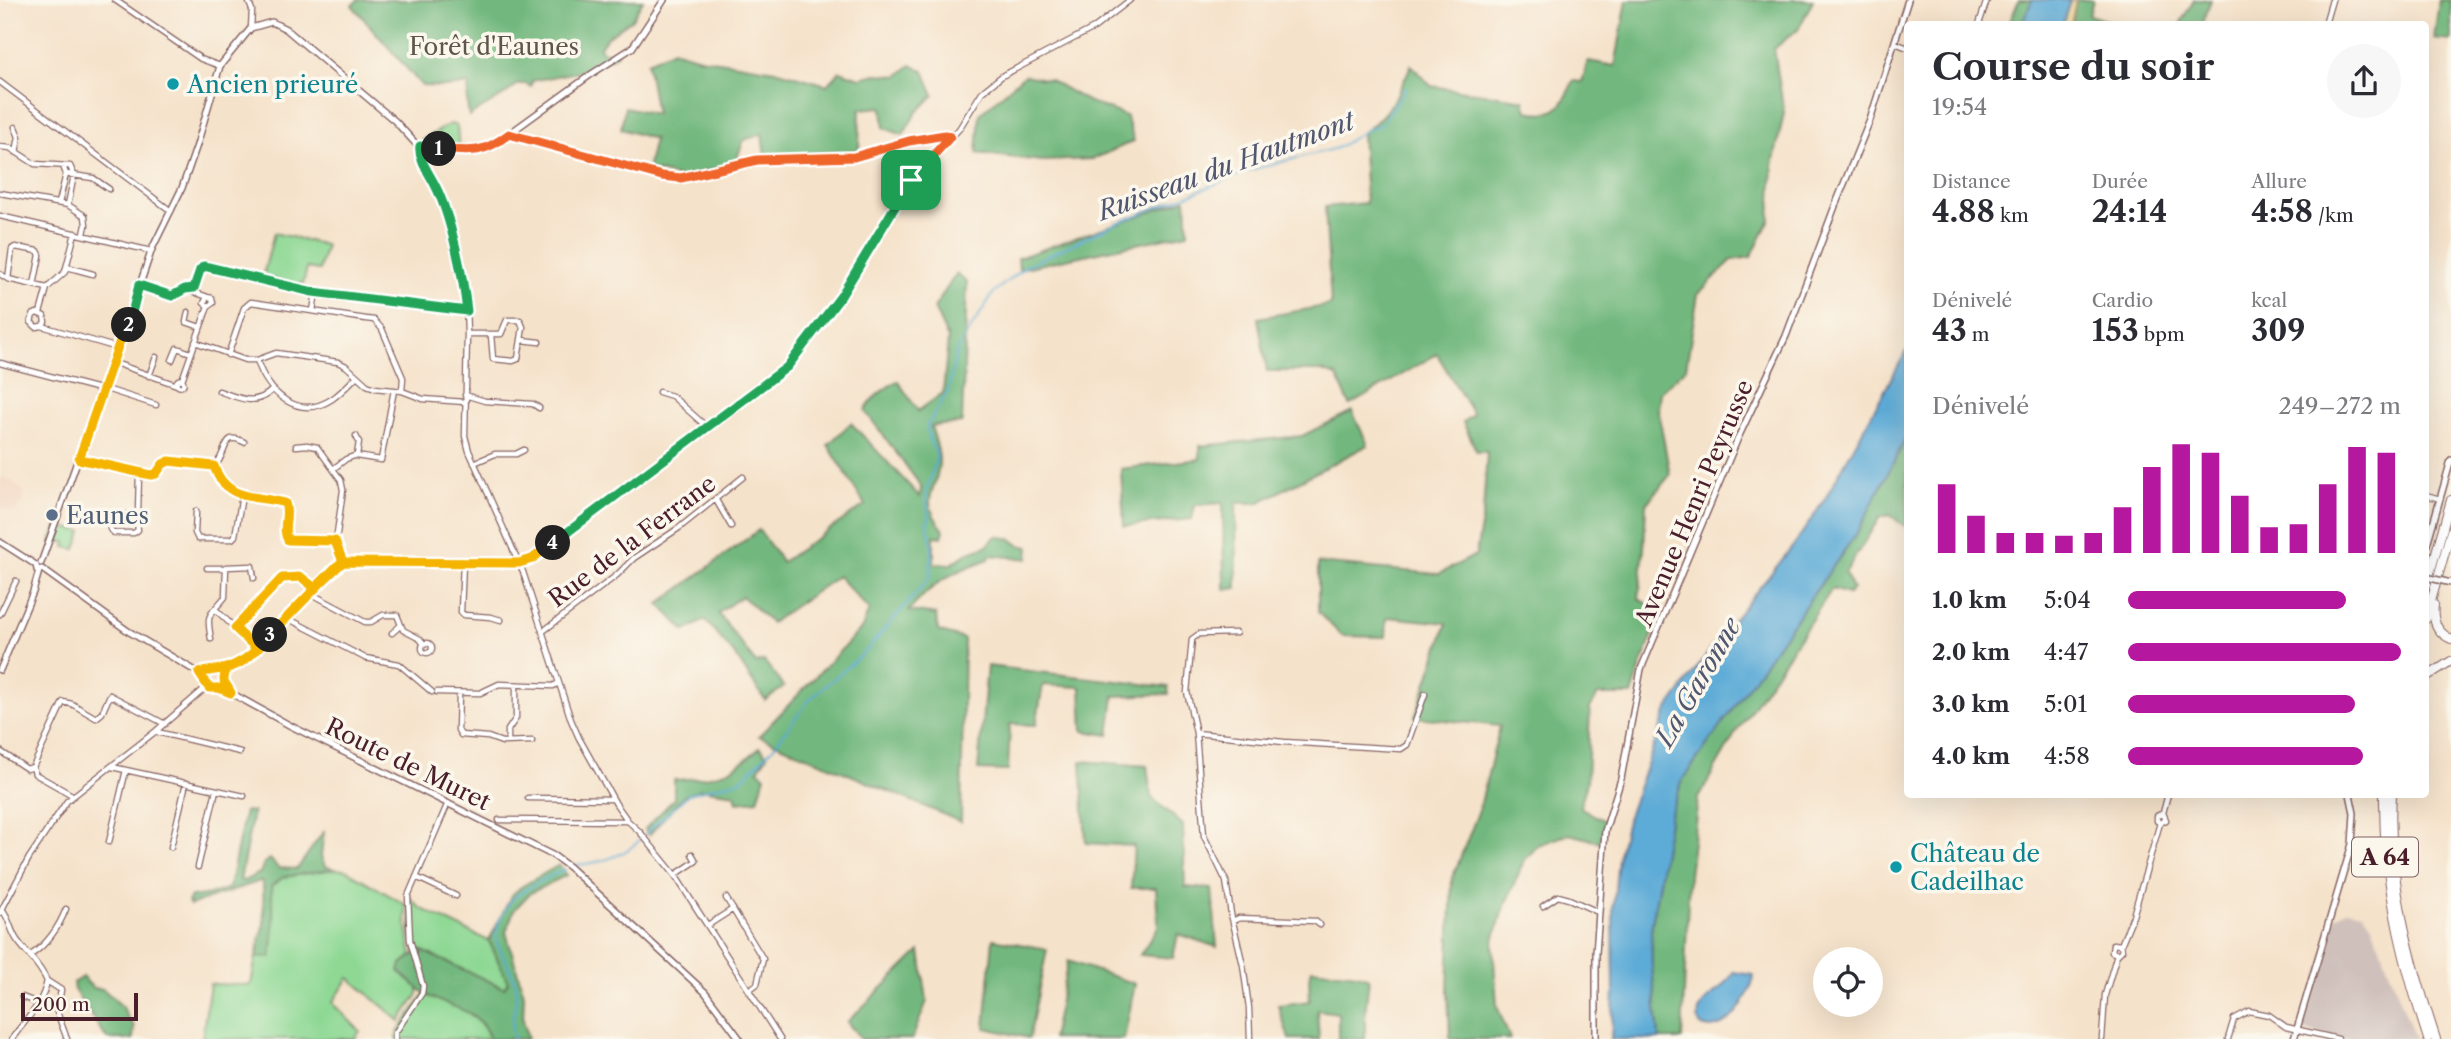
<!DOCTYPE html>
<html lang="fr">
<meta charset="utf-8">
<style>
:root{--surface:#fff;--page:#f7f7f7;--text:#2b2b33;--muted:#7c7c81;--accent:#b5179e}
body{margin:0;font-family:"Libre Caslon Text",serif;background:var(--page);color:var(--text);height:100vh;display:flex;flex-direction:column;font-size:26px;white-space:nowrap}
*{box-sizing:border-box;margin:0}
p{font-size:23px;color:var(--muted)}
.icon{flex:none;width:38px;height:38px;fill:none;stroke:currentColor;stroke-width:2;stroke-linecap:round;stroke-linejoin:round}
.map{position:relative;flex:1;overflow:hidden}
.sheet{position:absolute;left:1904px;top:21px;width:525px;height:777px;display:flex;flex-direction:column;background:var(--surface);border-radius:7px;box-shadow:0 7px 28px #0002}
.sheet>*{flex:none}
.tools{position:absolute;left:1813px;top:947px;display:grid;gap:14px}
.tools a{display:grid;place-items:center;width:70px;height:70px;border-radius:50%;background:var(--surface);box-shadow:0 7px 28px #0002;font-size:35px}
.scale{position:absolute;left:21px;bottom:18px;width:117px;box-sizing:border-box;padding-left:7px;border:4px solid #4a1f2b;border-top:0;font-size:19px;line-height:24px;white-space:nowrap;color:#4a1f2b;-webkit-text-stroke:5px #fbf7ec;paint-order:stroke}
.pin{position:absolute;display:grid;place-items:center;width:60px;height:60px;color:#fff;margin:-30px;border-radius:14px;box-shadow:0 4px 10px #0006}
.km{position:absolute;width:35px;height:35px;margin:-18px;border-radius:50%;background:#222;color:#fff;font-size:19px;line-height:35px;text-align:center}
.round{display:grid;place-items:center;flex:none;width:74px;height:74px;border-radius:37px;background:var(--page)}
.summary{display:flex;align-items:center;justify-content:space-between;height:119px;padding:0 28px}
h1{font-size:38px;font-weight:800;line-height:52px}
.metrics{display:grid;grid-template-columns:repeat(3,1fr);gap:10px;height:119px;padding:7px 28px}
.metrics div{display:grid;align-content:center}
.metrics b{font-size:30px;font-weight:800}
.metrics small{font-size:19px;font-weight:400}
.metrics p{font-size:19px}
.chart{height:196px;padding:14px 28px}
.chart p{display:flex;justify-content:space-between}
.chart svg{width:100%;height:126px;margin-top:7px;stroke:var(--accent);stroke-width:6}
ul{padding:0 28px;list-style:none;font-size:23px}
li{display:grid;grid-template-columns:112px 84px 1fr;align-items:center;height:52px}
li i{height:18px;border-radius:9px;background:var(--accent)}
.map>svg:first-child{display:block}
.built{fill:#f3d4bf}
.industrial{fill:#cfc0bb}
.green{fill:#8ed894;stroke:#6c7c60;stroke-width:2}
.forest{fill:#72b87e;stroke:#5e6c54;stroke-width:2}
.sand{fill:#eeda9e;stroke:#9c7c64;stroke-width:2}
.water{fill:#5dabd7;stroke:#546581;stroke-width:2}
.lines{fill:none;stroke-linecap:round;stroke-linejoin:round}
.stream{stroke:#5dabd7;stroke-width:2}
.minor-casing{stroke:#866363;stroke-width:7}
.tertiary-casing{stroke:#866363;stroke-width:8}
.secondary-casing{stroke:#866363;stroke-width:8}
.motorway-casing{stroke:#866363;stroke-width:10}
.minor{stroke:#fff;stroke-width:4.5}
.tertiary{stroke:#fff;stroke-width:5}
.secondary{stroke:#fff;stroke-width:5}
.motorway{stroke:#fff;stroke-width:8}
.secondary-bridge-casing{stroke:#866363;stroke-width:8;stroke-linecap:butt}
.secondary-bridge{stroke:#fff;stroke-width:5}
.split-1-casing{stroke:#fff;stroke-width:14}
.split-2-casing{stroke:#fff;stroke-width:14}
.split-3-casing{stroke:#fff;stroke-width:14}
.split-4-casing{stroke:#fff;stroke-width:14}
.split-5-casing{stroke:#fff;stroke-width:14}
.split-1{stroke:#f0652b;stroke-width:9}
.split-2{stroke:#22a559;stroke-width:9}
.split-3{stroke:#f5b400;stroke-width:9}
.split-4{stroke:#f5b400;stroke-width:9}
.split-5{stroke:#22a559;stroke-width:9}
.culture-dot{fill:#0f9aa8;stroke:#fbf7ec;stroke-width:2.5}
.service-dot{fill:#5c6f8a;stroke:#fbf7ec;stroke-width:2.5}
.labels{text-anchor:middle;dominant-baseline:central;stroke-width:7;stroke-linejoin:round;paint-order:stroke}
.shield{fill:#fbf7ec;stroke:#7f6065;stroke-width:2}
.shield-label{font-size:23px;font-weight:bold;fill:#4a1f2b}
.park-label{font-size:24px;fill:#5e564a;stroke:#fbf7ec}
.culture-label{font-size:24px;fill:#0d838f;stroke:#fbf7ec;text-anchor:start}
.street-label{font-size:24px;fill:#4a1f2b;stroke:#fbf7ec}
.service-label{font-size:24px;fill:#4e5e75;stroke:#fbf7ec;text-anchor:start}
.water-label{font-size:26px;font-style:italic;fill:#525770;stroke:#fbf7ec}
</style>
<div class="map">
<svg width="2451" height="1039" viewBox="0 0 2451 1039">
<rect width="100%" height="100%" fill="#fbf7ec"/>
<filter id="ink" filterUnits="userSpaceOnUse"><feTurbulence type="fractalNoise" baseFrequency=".0143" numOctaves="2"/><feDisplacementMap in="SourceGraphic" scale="14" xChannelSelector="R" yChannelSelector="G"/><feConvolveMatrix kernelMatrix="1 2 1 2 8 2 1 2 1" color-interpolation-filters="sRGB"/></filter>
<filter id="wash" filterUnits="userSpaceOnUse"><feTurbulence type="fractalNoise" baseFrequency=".00686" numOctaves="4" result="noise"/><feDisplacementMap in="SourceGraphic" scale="28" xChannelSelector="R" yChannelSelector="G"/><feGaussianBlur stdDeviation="1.57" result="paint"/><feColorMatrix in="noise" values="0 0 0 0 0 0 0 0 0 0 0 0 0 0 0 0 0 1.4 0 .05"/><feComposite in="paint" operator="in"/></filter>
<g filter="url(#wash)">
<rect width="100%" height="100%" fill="#f5e2ca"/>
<path class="built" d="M0,477L11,480L24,491L21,506L18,505L17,512L0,508Z"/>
<path class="industrial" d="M2348,909L2363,912L2372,925L2415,1039H2346L2302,1030L2335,917Z"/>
<path class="green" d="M450,124L457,126L459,148L422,145L420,141Z
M274,233L326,245L319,270L307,268L303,284L300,283L299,287L263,276Z
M57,526L82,531L76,549L65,547L66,542L51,541Z
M334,869L346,870L406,905V923L412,956L402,964L399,971L418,987V994L400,1021L349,978L333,1002L336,1007L360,1031L354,1039H202L210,984L251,985L256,957H271L274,925L271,886L283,877Z
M410,898L420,908L489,941L508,982L504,989L420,950L416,953L411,933Z
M425,993C451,1004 479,1011 490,1039H397V1034Z"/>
<path class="forest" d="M358,0H643L632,19L607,37L600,47L602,52H617L616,55L591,69L532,81L531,87L526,84H518L504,95L469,116L467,102L469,84L450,87L422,86L352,5Z
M1627,0H1813L1799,28L1774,49L1784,113L1773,165L1770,219L1751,257L1732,260L1698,294L1686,368L1660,392L1658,409L1670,475L1646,504L1644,549L1639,599L1662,612L1644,657L1632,695H1598L1590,708L1587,782L1580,807L1606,822L1600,842L1569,834L1538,845L1524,861L1502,912L1493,944L1497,1006L1510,1039H1450L1448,990L1452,879L1479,810L1500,726L1415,717L1447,623L1387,617L1386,637L1342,636L1318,612V563L1439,574L1476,555L1483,514L1487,452H1477L1463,422L1473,414L1437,354L1350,405L1337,376L1321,371H1267L1258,318L1331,305L1325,207L1366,203L1362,133C1387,117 1400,92 1411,65L1431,86L1524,100L1527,111C1557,118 1563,106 1573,81L1582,82L1588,61L1615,66Z
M2019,0H2032L2022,24H2009Z
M2076,0H2093L2089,15L2117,24H2071Z
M2194,0H2211L2202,24H2180Z
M2439,0H2451V41L2434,39Z
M673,50L700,58L775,70L827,85L840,71L860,78L876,74L898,76L911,65L924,71L934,95L916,113L903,135L884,128L882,107L860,109L859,150L765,157L762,134L744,140L735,163L681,178L647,169L654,139L621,129L625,107L656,114L647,62Z
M1024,75L1050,80L1087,101L1126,116L1134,141L1093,159L1042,161L977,153L980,114Z
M1186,199L1188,233L1019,269L1018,258Z
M956,274L967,282L962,423L931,426C934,437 939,449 939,460C940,491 915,496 944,530L942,537L934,536V564H951L969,552L987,546L996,536L1011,539L1019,545L1029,547L1028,559L990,555L989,559C951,573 935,580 909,611L936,615L938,631L964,639L961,822L759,736L862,628L869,610L838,576L771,623L742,596L718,613L756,663L764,661L784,687L765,700L735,655L705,620L685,631L659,604L759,530L782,562L865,505L828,445L851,423L920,497L921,486L865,411C871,398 885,388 898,381L918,411L943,393L948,339L934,308Z
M1352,411L1368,445L1258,503H1236L1237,588L1224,590L1223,503L1195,505L1192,519L1124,526L1121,469L1200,459V446L1302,436Z
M1907,436V528L1890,515L1880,517L1845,573L1853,589L1848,594L1832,589L1735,734L1698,798L1689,875L1682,1039H1659L1652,967L1651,930L1670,815L1683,779L1858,531Z
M987,666L1168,687L1169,694L1114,696L1109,735L1083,731L1081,687L1043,685L1036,725L1010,724L1008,771L978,770Z
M760,747L767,755L758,770L765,776L758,800L737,802L735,794L701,789L682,797L649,835L645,829L674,799V780C715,777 729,776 760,747Z
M1081,761L1147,766L1151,797L1183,825L1185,887L1212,889L1217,947L1178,934L1173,958L1140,955L1158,927L1156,888H1131L1134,846L1086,843Z
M245,811L253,812L240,880L244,881L260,873L264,863L270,859L278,868L297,869L324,831L321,856L325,866L334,869L284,877L271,886L274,925L271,957H256L264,924L263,882L260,881L190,905L188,902L191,897L212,894L229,888Z
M559,865L567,875L530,893L514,910L506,932L524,994L523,1020L528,1039H490C477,1004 450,1011 424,993C415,986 407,978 399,971L402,964L420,950L504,988L508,982L489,941L511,896L521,887Z
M993,939L1047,949L1029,1038L985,1028Z
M920,951L927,1001L912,1039H861L847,1022Z
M1068,961L1135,984L1124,1039H1052Z
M1312,969L1357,974L1369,978L1365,1014V1039H1338V1013L1317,1010L1319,1039H1289L1278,1005L1310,1001L1309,980Z
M82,977L93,988L103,989L123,1007L128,1019L134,1026L133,1039H107L74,990L73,983Z"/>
<path class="sand" d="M2070,0H2076L2071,24H2063Z"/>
<path class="water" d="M2032,0H2070L2063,24H2022Z
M1907,350V436L1858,531L1683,779L1670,815L1651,930L1652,967L1659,1039H1611L1614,993L1613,909L1618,859L1628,816L1667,710L1718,639L1794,545L1825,499Z
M1733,972L1754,975C1751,996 1726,1039 1700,1025C1690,999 1725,994 1733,972Z"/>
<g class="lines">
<path class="stream" d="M645,834L689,794L741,780L772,749L810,699L865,652L930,577L932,545L927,523L930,517L927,508L926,492L937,456L929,439L927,426L948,391L957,350L994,292L1026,266L1119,222L1254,169L1337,148L1368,129L1381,125L1406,88
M574,865C596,864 628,856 641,838
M514,1039C508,1022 519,1004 516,986C514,972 502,957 497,942C493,928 506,903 518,895C532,884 550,877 565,869"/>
</g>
</g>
<g filter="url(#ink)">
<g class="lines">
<g class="minor-casing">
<path id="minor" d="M115,0L201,59L220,66
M248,0L252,10L251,28
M1979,24L1987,0
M2325,24L2332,0
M1895,43L1908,48
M0,82L171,211
M15,127L19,137L16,152
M509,134L675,178L756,160L854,157L909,141L945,136L950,137
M420,146L421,158L443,205L466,302L467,334L465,436L469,451L523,572L571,720L579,738L616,804L628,821L640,832L675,875L780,1039
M0,147L10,148L35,164L70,166L74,175L68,205
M66,174L93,178L109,189
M0,193L68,205L85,216L86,225L84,234
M59,203L66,174L63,166
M0,216L151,251
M67,267L93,274
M0,274L8,279L47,288L65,272L75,233
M8,279L12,249L15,247L38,251L40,255L34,285
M139,285L172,296L185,289L205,296L207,297L204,303L208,306
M191,290L193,288L200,270L204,266H210L313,292L467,311
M313,311L316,292
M188,312L186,322L200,327
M40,313L47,288
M42,326L45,322L44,316L37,313L33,315L31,322L36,327L42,326L118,348
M467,334H501L507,320H520L523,327L518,359L513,361L493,359L491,335
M522,340L539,342
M195,342L245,360H257L276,353L338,362L346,366L367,385L375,388L402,391L423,399L465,402
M228,355L244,308L251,302L366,319L374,320L382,329L403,378L402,391
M172,360L177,348L191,353
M257,360C267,393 298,421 332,399C341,393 349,384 356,377
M112,362L177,385
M0,363L103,390
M149,376L156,357
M176.5 383a3.5 3.5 0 1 1 7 0a3.5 3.5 0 1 1-7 0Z
M182,380L208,306L213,303L212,298L207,297
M103,388L156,405
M219,391C238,398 256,407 272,390
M659,392L672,396L708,428
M465,395L485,401L533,404L539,408
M296,446L307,445L317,447L341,480L343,490L336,541L343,562
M356,456L381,460L394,390
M79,459L151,475L156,474L163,464L169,461L214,466
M474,463L495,454H516L524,450
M214,466C226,501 257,495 285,504C290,515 281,529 288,540L336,541
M215,466C229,450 222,431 244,442
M333,469L346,459L357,455L359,442L356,436
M2426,495L2440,499
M716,500L731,526
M196,511L195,533L198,539H232L235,536L242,496
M136,515L138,530L134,533H114L110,529L109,519L113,514L136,515L138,513L139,472
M463,562L461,612L464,615L491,617L501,620
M207,568H225
M310,593L365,622H371L383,615H397L403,630L420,639L424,644
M215,609L257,649
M0,614L16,581
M287,618L365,658L399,664L432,692
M235,627L282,578L301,577L315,588
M542,632L617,575L634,558L679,528L743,477
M392,633L401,625
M1236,633L1199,634L1192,639L1187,692L1196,733L1204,836L1226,881L1231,914L1243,965L1249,1008L1250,1039
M211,639C206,612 209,617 225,597L226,567L252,566L254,578
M422 648a5 5 0 1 1 10 0a5 5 0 1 1-10 0Z
M217,670L236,665L248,658L336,566L343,562L519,563L532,559L787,367L841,296L911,181L959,129L982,92L1002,76L1094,28L1130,0
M437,692L480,693L499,684L553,686L559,683
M459,694L458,730L461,735L488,737L502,742L532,741
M157,732L240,752
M1196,733L1284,742L1401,749L1407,745L1425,694
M508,742V730L516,718V685
M0,751L27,769L33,767
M33,767L63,702L72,704L96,718L102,713L110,695L165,724
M33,767L35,774L72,795
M112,767L244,796
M528,798L613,799
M2163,813L2157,816V821L2160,823L2166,820L2163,813L2168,794
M499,820L628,821
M109,842L126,770
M171,847L186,783
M198,867L216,790
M675,875L696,861L692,854
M416,877L456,896
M726,898L763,959L757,984L749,990
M1543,906L1558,896L1569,899L1598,912
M2,910C10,919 10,930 17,940C27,954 40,965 47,981C42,1007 25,1019 12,1039
M0,913L29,858L67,801L156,731L203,690L209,688
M1233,921L1239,918L1315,921L1320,925
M708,925L733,909
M2121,945L2113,944L2112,952L2118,954L2122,950L2121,945L2133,916L2160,823
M31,955C47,944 59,927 66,909
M47,981L61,990L57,1012L67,1039
M22,997L38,1003
M395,1039V1033L422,993L423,986L410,940L408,896L448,803
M2102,1039L2105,995L2117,954
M2228,1039L2234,1019L2249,1011L2269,1015L2286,1027L2338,1039"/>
</g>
<g class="tertiary-casing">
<path id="tertiary" d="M2426,548L2451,460
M41,563L123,332L128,326L135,307L137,293L152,249L182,188L197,145L220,66L251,28L272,22L286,29L395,121L417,145L471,152L488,149L593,73L632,48L664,0
M0,670L33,592L39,571
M1596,1039V953L1605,831L1621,779L1641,669L1738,438L1786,336L1835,206L1870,120L1908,0"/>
</g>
<g class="secondary-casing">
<path id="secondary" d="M0,542L36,565L37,570L42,569L128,631L199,673L209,688H219L231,693L291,726L554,856L569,867L705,992L740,1039
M199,673L214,670L219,671L231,693
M2294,1039L2352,844L2354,813L2350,794"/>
</g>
<g class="motorway-casing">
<path id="motorway" d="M2426,587L2451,500
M2434,605C2432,620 2436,632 2451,639
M2426,619L2451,531
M2426,677L2451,661
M2384,794C2383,882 2401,956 2428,1039
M2392,794C2387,879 2410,960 2436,1039"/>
</g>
<use href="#minor" class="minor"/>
<use href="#tertiary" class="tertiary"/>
<use href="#secondary" class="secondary"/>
<use href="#motorway" class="motorway"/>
<g class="secondary-bridge-casing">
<path id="secondary-bridge" d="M2426,577L2451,583"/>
</g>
<use href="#secondary-bridge" class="secondary-bridge"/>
</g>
</g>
<g class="lines" filter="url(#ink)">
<g class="split-1-casing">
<path id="split-1" d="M439,149C471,152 483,154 509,134L662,176L681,178L757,160L854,157L909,141L945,135L950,137L911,180"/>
</g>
<g class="split-2-casing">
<path id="split-2" d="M129,325L139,285L172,296L185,289L194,288L200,270L204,266L313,292L467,311C463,276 451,217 436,187C430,174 418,160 420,146L439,149"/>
</g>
<g class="split-3-casing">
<path id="split-3" d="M129,325L123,332L79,459L151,475L156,474L163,464L169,461L214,466C226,502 257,495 285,503C290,515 281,529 288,540L335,541L343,562L337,566L270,635"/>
</g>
<g class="split-4-casing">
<path id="split-4" d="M270,635C259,647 247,662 231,667C221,670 209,670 199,673L209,688H219L231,693C224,678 222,687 226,668C239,664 247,658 257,649L235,628L282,578L301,577L315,588L343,562L519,563L532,559L553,543"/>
</g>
<g class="split-5-casing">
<path id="split-5" d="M553,543L787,367L841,296L911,180"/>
</g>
<use href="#split-1" class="split-1"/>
<use href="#split-2" class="split-2"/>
<use href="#split-3" class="split-3"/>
<use href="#split-4" class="split-4"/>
<use href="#split-5" class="split-5"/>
</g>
<g class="culture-dot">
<circle cx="173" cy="84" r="7"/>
<circle cx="1896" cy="867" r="7"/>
</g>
<circle class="service-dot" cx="52" cy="515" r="7"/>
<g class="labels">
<rect class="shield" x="2352" y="837.5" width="66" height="39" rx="5"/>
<g class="shield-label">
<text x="2385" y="857">A 64</text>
</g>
<g class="park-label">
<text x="494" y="46">Forêt d'Eaunes</text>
</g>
<g class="culture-label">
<text x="187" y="84">Ancien prieuré</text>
<text x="1910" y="853">Château de<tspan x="1910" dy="28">Cadeilhac</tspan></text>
</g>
<g class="street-label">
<text transform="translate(1694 503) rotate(-67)">Avenue Henri Peyrusse</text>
<text transform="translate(632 541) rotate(-37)">Rue de la Ferrane</text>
<text transform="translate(408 764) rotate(26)">Route de Muret</text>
</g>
<g class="service-label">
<text x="66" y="515">Eaunes</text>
</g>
<g class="water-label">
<text transform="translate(1226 166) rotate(-20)">Ruisseau du Hautmont</text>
<text transform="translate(1698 682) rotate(-60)">La Garonne</text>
</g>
</g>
</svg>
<div class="tools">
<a><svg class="icon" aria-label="locate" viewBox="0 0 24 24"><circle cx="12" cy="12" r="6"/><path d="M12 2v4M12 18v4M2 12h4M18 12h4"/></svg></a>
</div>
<div class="scale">200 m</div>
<div class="pin" style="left:911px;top:180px;background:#1e9e55"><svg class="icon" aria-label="arrive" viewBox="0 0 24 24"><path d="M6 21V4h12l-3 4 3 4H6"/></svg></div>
<b class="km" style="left:439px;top:149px">1</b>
<b class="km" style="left:129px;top:325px">2</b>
<b class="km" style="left:270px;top:635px">3</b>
<b class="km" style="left:553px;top:543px">4</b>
<section class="sheet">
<div class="summary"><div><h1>Course du soir</h1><p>19:54</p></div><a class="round"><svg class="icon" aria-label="share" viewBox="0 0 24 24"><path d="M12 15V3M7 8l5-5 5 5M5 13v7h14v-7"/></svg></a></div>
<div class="metrics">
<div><p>Distance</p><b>4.88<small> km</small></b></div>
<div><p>Durée</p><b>24:14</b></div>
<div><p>Allure</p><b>4:58<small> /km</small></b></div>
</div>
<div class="metrics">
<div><p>Dénivelé</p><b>43<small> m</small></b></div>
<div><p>Cardio</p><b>153<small> bpm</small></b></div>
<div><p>kcal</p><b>309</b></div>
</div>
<div class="chart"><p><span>Dénivelé</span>249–272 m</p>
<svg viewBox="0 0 160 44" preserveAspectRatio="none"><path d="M5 44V20M15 44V31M25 44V37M35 44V37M45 44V38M55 44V37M65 44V28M75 44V14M85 44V6M95 44V9M105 44V24M115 44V35M125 44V34M135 44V20M145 44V7M155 44V9"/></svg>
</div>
<ul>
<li><b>1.0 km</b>5:04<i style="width:80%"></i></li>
<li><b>2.0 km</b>4:47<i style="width:100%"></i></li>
<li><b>3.0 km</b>5:01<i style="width:83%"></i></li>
<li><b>4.0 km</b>4:58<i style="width:86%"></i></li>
</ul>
</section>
</div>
